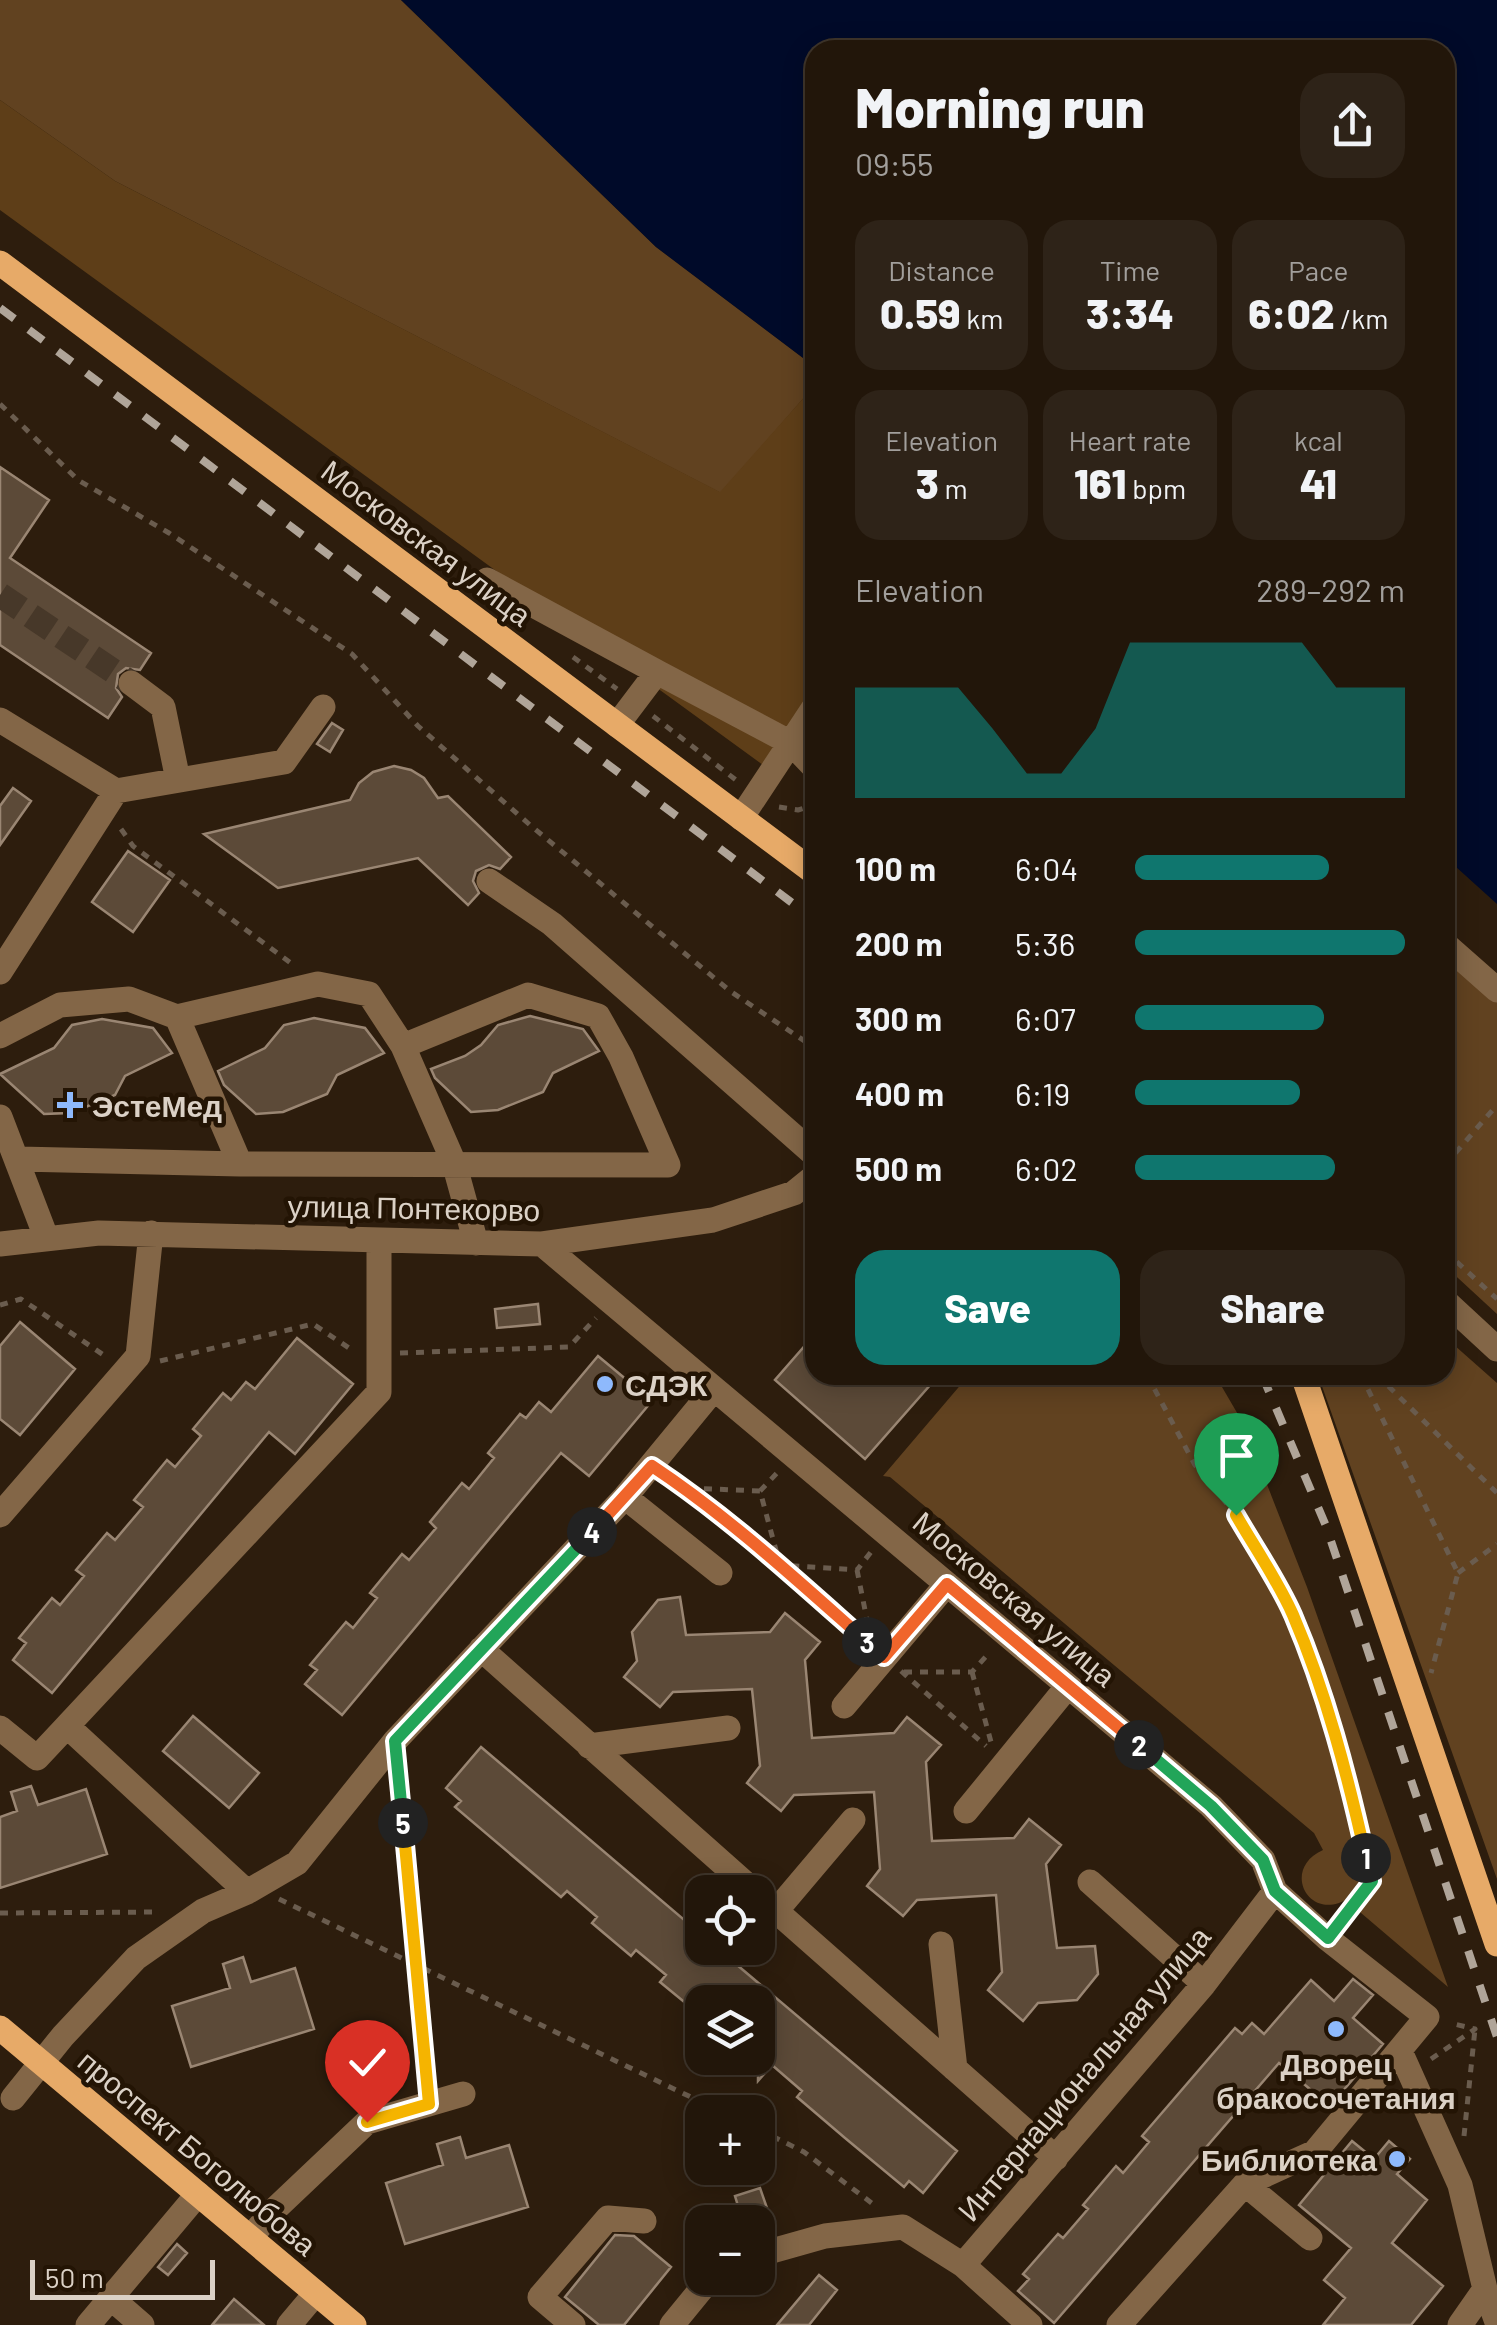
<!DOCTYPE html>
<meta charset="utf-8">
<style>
:root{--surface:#22160a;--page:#2e2318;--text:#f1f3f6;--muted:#a29f9c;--line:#3f352b;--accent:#0f766e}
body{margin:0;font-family:Barlow,sans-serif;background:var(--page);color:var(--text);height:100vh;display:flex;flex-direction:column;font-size:38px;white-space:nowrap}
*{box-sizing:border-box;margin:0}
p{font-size:32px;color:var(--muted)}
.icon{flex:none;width:55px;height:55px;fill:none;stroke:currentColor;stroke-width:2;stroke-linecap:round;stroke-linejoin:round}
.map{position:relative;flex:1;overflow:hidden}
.drawer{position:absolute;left:805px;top:40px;width:650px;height:1345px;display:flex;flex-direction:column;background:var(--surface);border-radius:30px;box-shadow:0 5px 25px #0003,0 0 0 2px var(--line)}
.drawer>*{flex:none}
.controls{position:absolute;left:685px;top:1875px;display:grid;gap:20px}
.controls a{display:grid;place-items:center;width:90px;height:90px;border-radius:20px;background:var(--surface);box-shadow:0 5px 25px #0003,0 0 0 2px var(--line);font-size:50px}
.scale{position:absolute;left:30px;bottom:25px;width:185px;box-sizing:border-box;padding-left:10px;border:5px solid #dbd1c6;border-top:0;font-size:28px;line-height:35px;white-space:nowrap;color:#dbd1c6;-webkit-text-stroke:8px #231404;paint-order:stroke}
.pin{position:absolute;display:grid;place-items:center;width:85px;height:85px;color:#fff;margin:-102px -42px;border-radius:50% 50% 50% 0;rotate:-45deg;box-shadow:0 0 10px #0007}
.pin .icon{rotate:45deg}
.km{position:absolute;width:50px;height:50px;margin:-25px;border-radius:50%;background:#222;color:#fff;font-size:28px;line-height:50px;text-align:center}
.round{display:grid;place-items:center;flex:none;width:105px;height:105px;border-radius:30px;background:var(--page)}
.headline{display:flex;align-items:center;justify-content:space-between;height:170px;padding:0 50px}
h1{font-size:55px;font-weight:800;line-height:75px}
.metrics{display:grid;grid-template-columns:repeat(3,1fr);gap:15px;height:170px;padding:10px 50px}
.metrics div{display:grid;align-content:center;border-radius:25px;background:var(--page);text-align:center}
.metrics b{font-size:42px;font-weight:800}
.metrics small{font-size:28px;font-weight:400}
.metrics p{font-size:28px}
.chart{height:280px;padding:20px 50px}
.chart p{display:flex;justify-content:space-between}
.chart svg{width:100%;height:180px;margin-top:10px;fill:var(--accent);opacity:.7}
.button{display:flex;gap:20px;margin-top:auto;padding:20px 50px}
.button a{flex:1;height:115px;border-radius:30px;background:var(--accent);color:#fff;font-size:40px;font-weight:800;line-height:115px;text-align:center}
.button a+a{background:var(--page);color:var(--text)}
ul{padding:0 50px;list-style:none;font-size:32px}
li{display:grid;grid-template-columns:160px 120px 1fr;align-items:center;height:75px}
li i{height:25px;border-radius:12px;background:var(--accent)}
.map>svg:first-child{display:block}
.green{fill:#614220}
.forest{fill:#5e3e18}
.water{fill:#000a29}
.building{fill:#5c4a38;stroke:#9a8673;stroke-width:2.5}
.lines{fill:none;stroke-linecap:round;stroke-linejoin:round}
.minor-tunnel{stroke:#473829;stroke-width:25;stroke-dasharray:25 12;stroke-linecap:butt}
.path{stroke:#6a5c4e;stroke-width:5;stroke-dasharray:8 8;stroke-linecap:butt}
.minor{stroke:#836647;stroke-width:25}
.major{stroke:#e7aa68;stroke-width:25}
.rail{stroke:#b0a599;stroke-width:8;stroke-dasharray:18 18;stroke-linecap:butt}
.split-1-casing{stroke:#fff;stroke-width:20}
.split-2-casing{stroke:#fff;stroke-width:20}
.split-3-casing{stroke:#fff;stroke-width:20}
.split-4-casing{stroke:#fff;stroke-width:20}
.split-5-casing{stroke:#fff;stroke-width:20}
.split-6-casing{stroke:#fff;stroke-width:20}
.split-1{stroke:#f5b400;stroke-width:12}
.split-2{stroke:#22a559;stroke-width:12}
.split-3{stroke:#f0652b;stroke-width:12}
.split-4{stroke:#f0652b;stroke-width:12}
.split-5{stroke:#22a559;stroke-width:12}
.split-6{stroke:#f5b400;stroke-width:12}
.poi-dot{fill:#8eb9fc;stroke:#231404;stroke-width:4}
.labels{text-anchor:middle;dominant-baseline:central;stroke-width:9;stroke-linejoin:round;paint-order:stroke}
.street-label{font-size:30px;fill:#dbd1c6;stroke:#231404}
.poi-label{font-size:30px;font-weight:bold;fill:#dbd1c6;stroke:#231404;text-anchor:start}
</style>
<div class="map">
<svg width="1497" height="2325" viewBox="0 0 1497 2325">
<rect width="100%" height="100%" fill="#2d1d0d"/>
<path class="green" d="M0,0H401L656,247L815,367V385L721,493L115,181L0,100Z
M1445,954L1497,1000V1314L1445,1266Z
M1445,1337L1497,1383V1879L1318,1375H1445Z
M969,1375H1215L1243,1423L1307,1587L1448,1987L1354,1907L1349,1898C1309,1924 1280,1869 1323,1850L1314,1833L890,1477L883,1476Z"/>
<path class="forest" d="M0,100L115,181L720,492L815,385V684L763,765L0,210Z"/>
<path class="water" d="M401,0H1497V904L1445,857V50H815V367L656,247Z"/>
<path class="building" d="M0,467L49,500L10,558L151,653L140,670L126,668L118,674L116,688L122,697L108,718L0,645Z
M332,723L343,730L330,752L317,744Z
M394,766L411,770L424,778L438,798L448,796L511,857L500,869L489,865L476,871L473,881L479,893L468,905L418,858L278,888L204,834L350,800L359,783L373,772Z
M13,788L31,801L0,845V806Z
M128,851L170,880L133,932L92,902Z
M530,1016L583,1029L599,1051L553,1073L543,1092L498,1110L471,1112L435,1078L431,1069L465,1056L481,1045L498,1025Z
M314,1018L365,1028L384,1053L337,1075L327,1094L283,1112L256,1114L224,1085L218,1071L265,1048L284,1025Z
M102,1019L153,1028L172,1053L125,1076L115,1095L71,1113L44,1114L0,1074L54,1048L72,1025Z
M538,1304L540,1324L497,1328L495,1309Z
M20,1322L75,1369L20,1435L0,1419V1346Z
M815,1334V1375H939L865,1459L775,1380Z
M297,1338L353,1384L295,1454L269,1432L52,1693L13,1660L26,1643L19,1638L52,1598L60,1605L84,1576L76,1570L107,1533L115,1540L143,1507L134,1500L167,1460L175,1467L201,1436L193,1429L223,1393L231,1400L246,1382L255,1389Z
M598,1356L652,1401L589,1476L561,1453L342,1715L305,1684L317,1670L310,1665L346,1622L353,1628L377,1598L370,1593L402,1554L409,1560L436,1528L430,1522L462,1483L469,1489L494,1458L488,1453L520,1414L526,1418L539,1402L551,1412Z
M680,1597L686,1635L770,1632L785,1613L820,1642L805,1660L812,1738L894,1733L907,1717L941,1745L926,1762L932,1841L1014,1838L1029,1819L1061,1845L1046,1864L1057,1948L1095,1946L1098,1974L1077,2000L1038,2003L1023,2021L988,1990L1002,1972L996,1895L917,1900L903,1916L867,1886L880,1869L874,1792L794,1795L781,1811L747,1783L760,1766L752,1689L673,1692L660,1707L624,1677L637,1661L632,1632L658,1600Z
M193,1716L259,1773L229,1808L163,1751Z
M481,1747L702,1935V1948H717L957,2151L923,2193L909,2181L904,2187L845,2138L797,2097L802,2091L772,2065L758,2081V2002H702L700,2015L660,1982L666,1975L636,1950L631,1956L592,1923L597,1917L567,1891L561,1897L455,1807L461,1801L446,1788Z
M31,1786L38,1805L86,1789L107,1854L0,1888V1817L17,1811L11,1792Z
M243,1957L251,1982L295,1968L314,2029L191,2067L172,2006L230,1988L223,1964Z
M1353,1979L1373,1995L1353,2018L1383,2044L1330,2106L1279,2063L1054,2323L1018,2291L1029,2279L1023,2274L1058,2234L1063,2238L1088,2209L1083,2205L1116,2166L1123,2173L1149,2142L1142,2136L1235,2028L1242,2034L1252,2023L1264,2034L1311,1980L1334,2001Z
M460,2137L466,2158L509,2145L528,2207L405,2244L386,2183L443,2165L437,2144Z
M1352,2141L1374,2159L1389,2141L1410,2159L1397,2174L1427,2200L1392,2243L1443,2286L1411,2325H1323L1345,2298L1324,2280L1351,2248L1299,2205Z
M760,2188L768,2211L742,2219L735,2196Z
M615,2235L634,2236L671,2267L624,2325H599L565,2297Z
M177,2244L187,2253L168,2275L158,2267Z
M819,2275L837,2290L809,2325H777Z
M234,2299L264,2325H212Z"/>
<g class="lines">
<path class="minor-tunnel" d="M0,595L131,683"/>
<path class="path" d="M0,404L78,480L169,533L352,654L418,726L530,825L730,991L815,1048
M573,657L617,689
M653,716L736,780
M779,807L798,810L815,805
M121,829L133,846L292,964
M1445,1165L1497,1105
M1445,1251L1497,1299
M0,1305L21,1299L108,1358
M400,1353L569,1347L596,1318
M160,1361L313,1324L355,1352
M1147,1375L1195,1465L1236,1515L1293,1614L1335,1736L1360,1826L1372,1881L1341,1923
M1361,1375L1458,1573L1431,1673
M1377,1375L1497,1493
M671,1478L780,1565L866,1641
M688,1488L760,1491L780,1565L857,1570L871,1552
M760,1491L777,1473
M857,1570L871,1640
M1458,1573L1497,1544
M901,1671L986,1746
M904,1672H972L989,1653
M972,1672L991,1742
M398,1774L427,2082
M279,1899L722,2112
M0,1913L160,1912
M1431,2059L1475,2029L1450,2023
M758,2129L804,2152L877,2207
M1464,2136L1475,2029"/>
<path class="minor" d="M487,580L657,672
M131,683L163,707L178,780
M0,720L116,791L284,762L323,707
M617,725L657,672L791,743L815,768
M741,818L815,706
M489,881L552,924L815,1155
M1445,944L1497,990
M0,972L116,791
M177,1017L240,1164
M0,1036L60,1005L129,999L177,1017L318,984L369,994L403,1046L528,995L598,1016L621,1057L668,1165L240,1164L19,1159
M403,1046L454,1163L476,1243
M0,1117L46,1237
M0,1244L99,1233L542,1244L713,1220L794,1193L815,1176
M542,1244L1211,1806L1263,1860L1275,1891L1328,1939L1427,2017L1315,2152L1245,2184L1119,2325
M1445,1301L1497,1349
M625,1497L720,1573
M0,1515L138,1356L151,1233
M481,1649L755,1892
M844,1706L947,1584
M67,1726L379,1392V1241
M0,1728L37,1758L67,1726L247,1892
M589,1746L728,1728
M966,1811L1068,1686
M1090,1882L1204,1984
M758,1895L1056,2158
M776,1911L853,1820
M941,1944L955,2069
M1400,2051L1460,2185L1485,2289
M13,2098L63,2036L136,1958L203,1911L247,1892L297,1863L395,1741L625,1497L714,1389
M1245,2184L1310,2238
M250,2238L272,2212L367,2122L463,2094
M758,2255L825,2236L903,2227L963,2265L1030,2325
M963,2265L1204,1984L1275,1891
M111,2298L142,2325
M88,2325L198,2194
M289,2325L316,2293
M573,2325L540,2297L608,2218L644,2221
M672,2325L703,2287L718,2278
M1460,2325L1485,2289L1497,2322"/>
<path class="major" d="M0,263L815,873
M1303,1375L1497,1944
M0,2028L354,2325"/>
<path class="rail" d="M0,308L815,920
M1262,1375L1326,1526L1497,2037"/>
</g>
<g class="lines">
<g class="split-1-casing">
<path id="split-1" d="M1236,1515C1255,1548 1278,1581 1293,1615C1326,1692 1348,1777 1366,1858"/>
</g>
<g class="split-2-casing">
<path id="split-2" d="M1139,1745L1211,1806L1263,1860L1275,1891L1328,1938L1372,1881L1366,1858"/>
</g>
<g class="split-3-casing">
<path id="split-3" d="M867,1642L884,1657L947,1584L1139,1745"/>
</g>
<g class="split-4-casing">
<path id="split-4" d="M592,1532L652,1466C729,1517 798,1581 867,1642"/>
</g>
<g class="split-5-casing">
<path id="split-5" d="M403,1823L395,1741L592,1532"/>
</g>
<g class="split-6-casing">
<path id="split-6" d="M367,2122L429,2104L403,1823"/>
</g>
<use href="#split-1" class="split-1"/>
<use href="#split-2" class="split-2"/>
<use href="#split-3" class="split-3"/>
<use href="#split-4" class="split-4"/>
<use href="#split-5" class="split-5"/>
<use href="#split-6" class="split-6"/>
</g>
<g class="poi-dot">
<path d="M65 1090h10v10h10v10h-10v10h-10v-10h-10v-10h10z"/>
<circle cx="605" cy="1384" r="10"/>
<circle cx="1336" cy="2029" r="10"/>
<circle cx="1397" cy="2159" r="10"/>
</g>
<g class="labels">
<g class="street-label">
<text transform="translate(427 542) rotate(37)">Московская улица</text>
<text transform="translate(414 1207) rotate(1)">улица Понтекорво</text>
<text transform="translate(1015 1598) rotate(40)">Московская улица</text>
<text transform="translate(1083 2073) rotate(-50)">Интернациональная улица</text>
<text transform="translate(198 2152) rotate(40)">проспект Боголюбова</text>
</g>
<g class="poi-label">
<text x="92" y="1105">ЭстеМед</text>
<text x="625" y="1384">СДЭК</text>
<text x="1336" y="2063" text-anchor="middle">Дворец<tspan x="1336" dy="34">бракосочетания</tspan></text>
<text x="1377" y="2159" text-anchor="end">Библиотека</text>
</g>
</g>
</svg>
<div class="controls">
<a><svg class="icon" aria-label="locate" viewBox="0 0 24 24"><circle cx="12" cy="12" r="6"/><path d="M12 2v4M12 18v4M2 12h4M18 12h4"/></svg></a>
<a><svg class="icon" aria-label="layers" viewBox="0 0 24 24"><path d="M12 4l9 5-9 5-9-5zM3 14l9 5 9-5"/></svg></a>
<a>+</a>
<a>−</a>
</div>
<div class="scale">50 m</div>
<div class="pin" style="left:1236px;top:1515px;background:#1e9e55"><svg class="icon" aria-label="arrive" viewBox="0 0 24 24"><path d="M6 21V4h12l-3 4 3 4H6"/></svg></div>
<div class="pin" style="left:367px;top:2122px;background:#d93025"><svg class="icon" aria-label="check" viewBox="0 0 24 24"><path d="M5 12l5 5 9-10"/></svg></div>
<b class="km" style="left:1366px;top:1858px">1</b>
<b class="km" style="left:1139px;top:1745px">2</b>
<b class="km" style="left:867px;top:1642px">3</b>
<b class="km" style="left:592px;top:1532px">4</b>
<b class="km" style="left:403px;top:1823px">5</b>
<section class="drawer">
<div class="headline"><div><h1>Morning run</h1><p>09:55</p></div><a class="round"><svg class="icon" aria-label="share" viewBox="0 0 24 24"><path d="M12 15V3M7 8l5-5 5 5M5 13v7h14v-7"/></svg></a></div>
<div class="metrics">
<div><p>Distance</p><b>0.59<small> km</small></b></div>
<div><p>Time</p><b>3:34</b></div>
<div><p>Pace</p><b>6:02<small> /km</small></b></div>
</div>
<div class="metrics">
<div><p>Elevation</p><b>3<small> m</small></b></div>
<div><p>Heart rate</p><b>161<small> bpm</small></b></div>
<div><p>kcal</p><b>41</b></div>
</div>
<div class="chart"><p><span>Elevation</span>289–292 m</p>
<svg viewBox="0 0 160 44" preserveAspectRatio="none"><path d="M0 44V17L10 17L20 17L30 17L40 27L50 38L60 38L70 27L80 6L90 6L100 6L110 6L120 6L130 6L140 17L150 17L160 17V44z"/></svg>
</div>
<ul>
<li><b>100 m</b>6:04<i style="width:72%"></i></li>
<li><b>200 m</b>5:36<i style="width:100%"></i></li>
<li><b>300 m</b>6:07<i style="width:70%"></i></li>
<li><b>400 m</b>6:19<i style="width:61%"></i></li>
<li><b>500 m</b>6:02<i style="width:74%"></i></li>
</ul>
<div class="button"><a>Save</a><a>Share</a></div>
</section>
</div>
